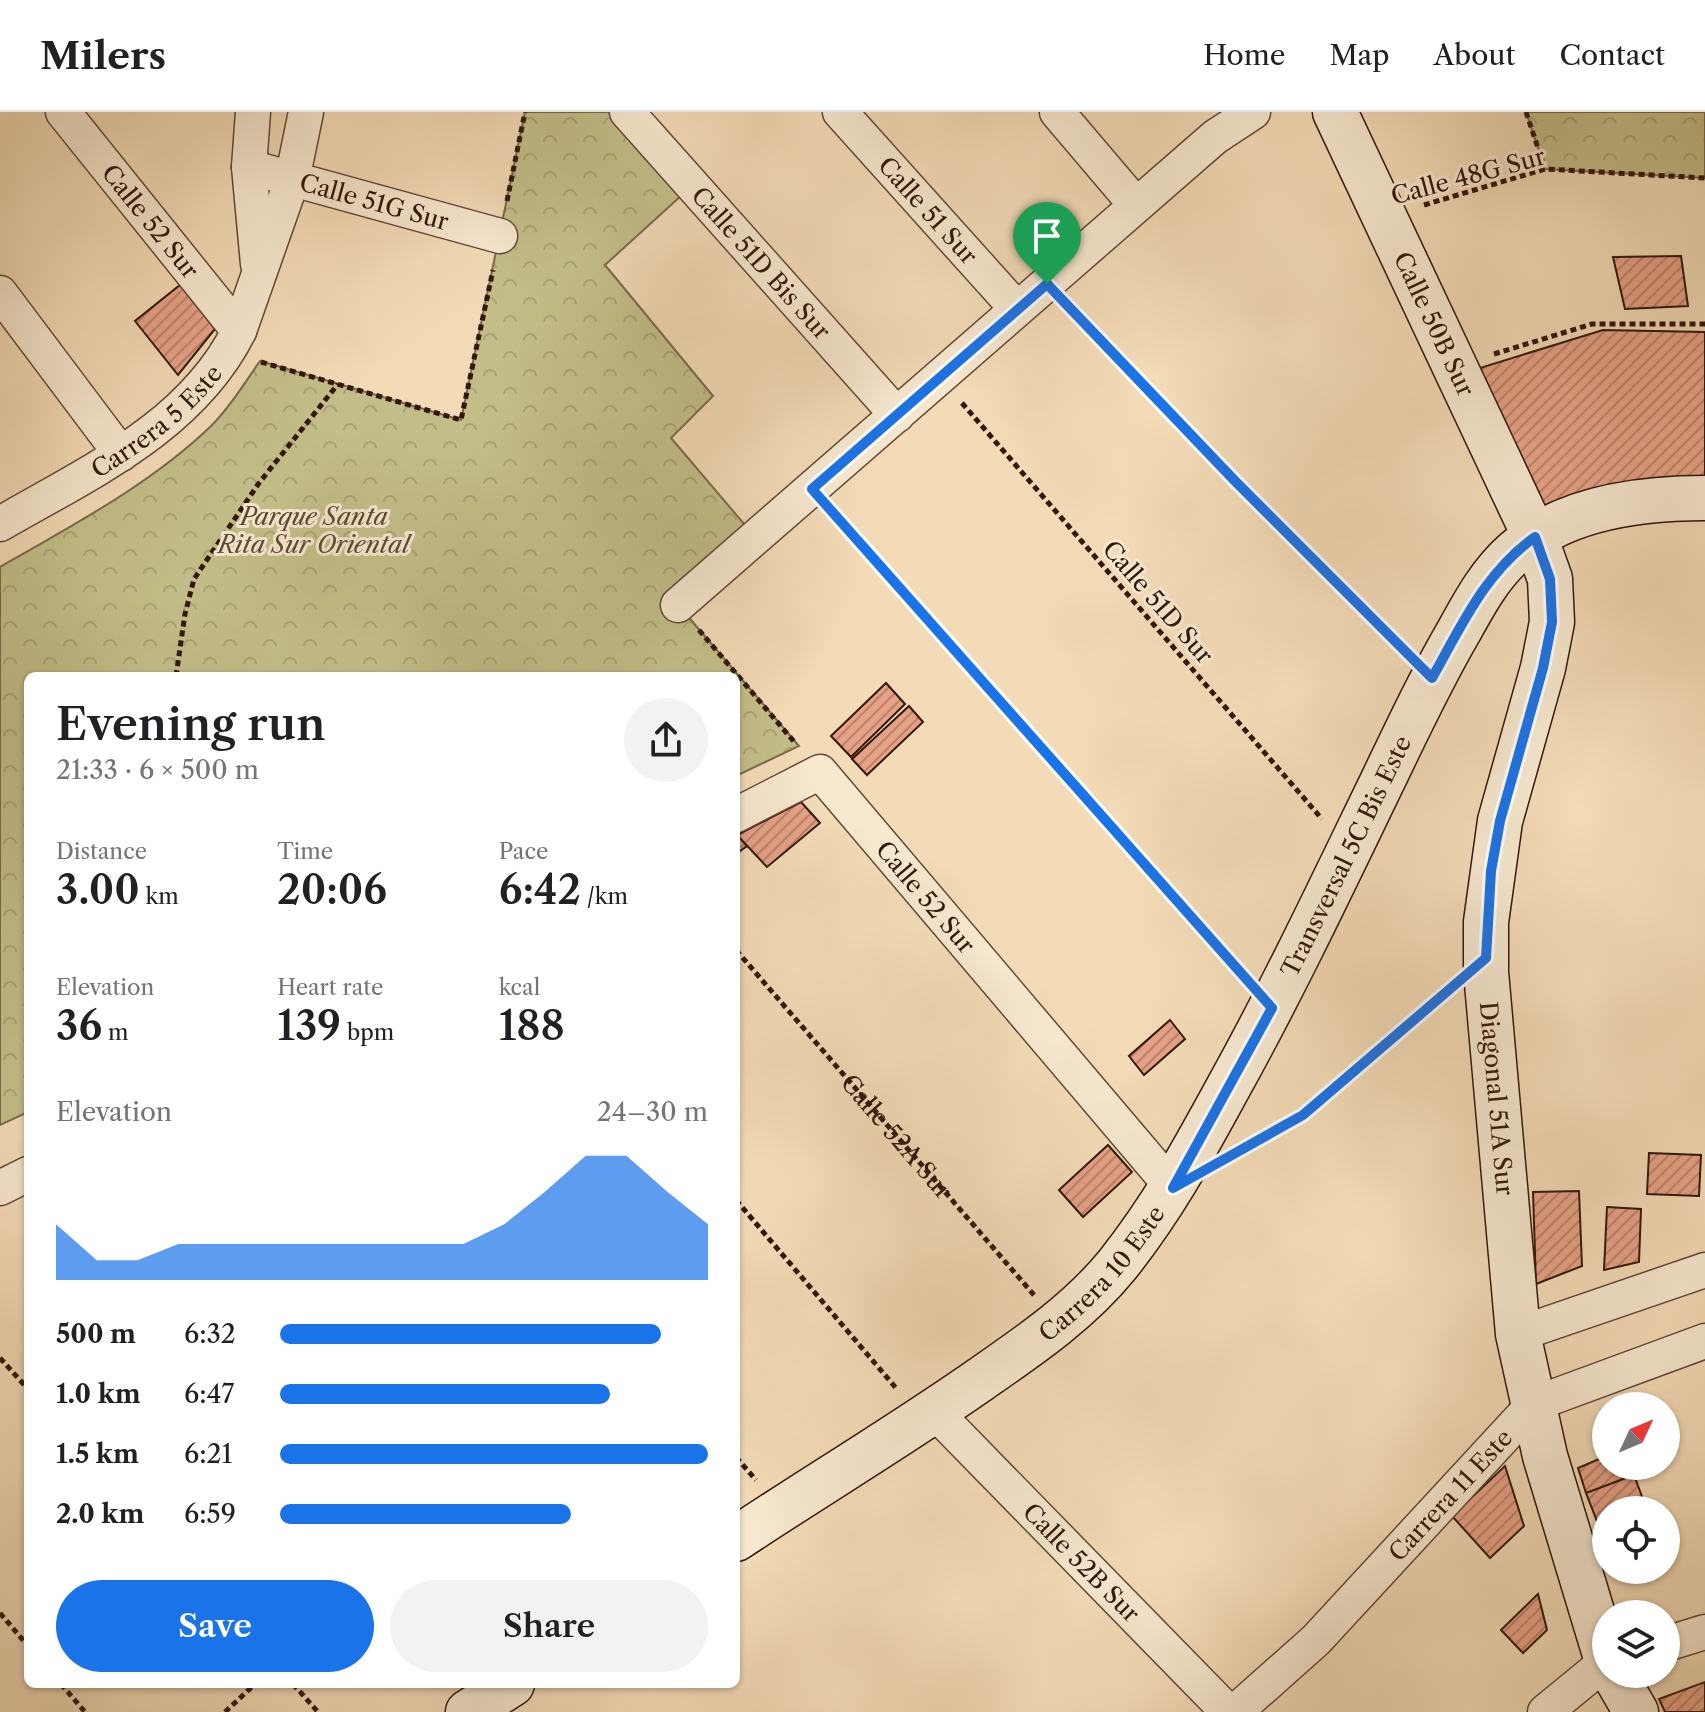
<!DOCTYPE html>
<meta charset="utf-8">
<style>
:root{--surface:#fff;--page:#f2f2f2;--text:#202124;--muted:#757577;--line:#e0e0e0;--accent:#1a73e8}
body{margin:0;font-family:"Libre Caslon Text",serif;background:var(--page);color:var(--text);height:100vh;display:flex;flex-direction:column;font-size:30px;white-space:nowrap}
*{box-sizing:border-box;margin:0}
p{font-size:26px;color:var(--muted)}
.icon{flex:none;width:44px;height:44px;fill:none;stroke:currentColor;stroke-width:2;stroke-linecap:round;stroke-linejoin:round}
.map{position:relative;flex:1;overflow:hidden}
.details{position:absolute;left:24px;top:560px;width:716px;height:1016px;display:flex;flex-direction:column;background:var(--surface);border-radius:12px;box-shadow:0 2px 6px #0004}
.details>*{flex:none}
.needle{width:52px;rotate:46deg}
.fabs{position:absolute;left:1592px;top:1280px;display:grid;gap:16px}
.fabs a{display:grid;place-items:center;width:88px;height:88px;border-radius:50%;background:var(--surface);box-shadow:0 2px 6px #0004;font-size:40px}
.pin{position:absolute;display:grid;place-items:center;width:68px;height:68px;color:#fff;margin:-82px -34px;border-radius:50% 50% 50% 0;rotate:-45deg;box-shadow:0 0 8px #0007}
.pin .icon{rotate:45deg}
.round{display:grid;place-items:center;flex:none;width:84px;height:84px;border-radius:42px;background:var(--page)}
.head{display:flex;align-items:center;justify-content:space-between;height:136px;padding:0 32px}
h1{font-size:44px;font-weight:600;line-height:60px}
.figures{display:grid;grid-template-columns:repeat(3,1fr);gap:12px;height:136px;padding:8px 32px}
.figures div{display:grid;align-content:center}
.figures b{font-size:40px;font-weight:600}
.figures small{font-size:22px;font-weight:400}
.figures p{font-size:22px}
.chart{height:224px;padding:16px 32px}
.chart p{display:flex;justify-content:space-between}
.chart svg{width:100%;height:144px;margin-top:8px;fill:var(--accent);opacity:.7}
.primary-button{display:flex;gap:16px;margin-top:auto;padding:16px 32px}
.primary-button a{flex:1;height:92px;border-radius:48px;background:var(--accent);color:#fff;font-size:32px;font-weight:600;line-height:92px;text-align:center}
.primary-button a+a{background:var(--page);color:var(--text)}
ul{padding:0 32px;list-style:none;font-size:26px}
li{display:grid;grid-template-columns:128px 96px 1fr;align-items:center;height:60px}
li i{height:20px;border-radius:10px;background:var(--accent)}
header{display:flex;align-items:center;gap:48px;box-sizing:border-box;height:112px;padding:0 40px;background:var(--surface);border-bottom:2px solid var(--line)}
header strong{font-size:38px}
nav{display:flex;gap:44px;margin-inline-start:auto;font-size:28px}
.map>svg:first-child{display:block}
.park{fill:url(#park-crowns);stroke:#7a6a4a;stroke-width:2}
.building{fill:url(#building-hatch);stroke:#32170b;stroke-width:2}
.lines{fill:none;stroke-linecap:round;stroke-linejoin:round}
.street-casing{stroke:#624836;stroke-width:37}
.secondary-casing{stroke:#32170b;stroke-width:47}
.path{stroke:#32170b;stroke-width:5;stroke-dasharray:6 4;stroke-linecap:butt}
.street{stroke:#f7e8d0;stroke-width:34}
.secondary{stroke:#f7e8d0;stroke-width:44}
.route-casing{stroke:#fff;stroke-width:16}
.route{stroke:#1a73e8;stroke-width:10}
.labels{text-anchor:middle;dominant-baseline:central;stroke-width:6;stroke-linejoin:round;paint-order:stroke}
.street-label{font-size:24px;fill:#32170b;stroke:#f7e8d0}
.park-label{font-size:24px;font-style:italic;fill:#5e4931;stroke:#f7e8d0}
</style>
<header>
<strong>Milers</strong>
<nav><a>Home</a><a>Map</a><a>About</a><a>Contact</a></nav>
</header>
<div class="map">
<svg width="1705" height="1600" viewBox="0 0 1705 1600">
<defs>
<pattern id="park-crowns" width="20" height="18" patternUnits="userSpaceOnUse" patternTransform="scale(2)"><rect width="20" height="18" fill="#c3be89"/><path d="M2 6a3 3 0 1 1 6 0M12 15a3 3 0 1 1 6 0" fill="none" stroke="#a8a375"/></pattern>
<pattern id="building-hatch" width="6" height="6" patternUnits="userSpaceOnUse" patternTransform="scale(2)"><rect width="6" height="6" fill="#e6a286"/><path d="M-1 1l2-2M0 6l6-6M5 7l2-2" fill="none" stroke="#bb836c"/></pattern>
</defs>
<rect width="100%" height="100%" fill="#f3dbb7"/>
<filter id="stains"><feTurbulence type="fractalNoise" baseFrequency=".0025" numOctaves="4"/><feColorMatrix values="0 0 0 0 .2 0 0 0 0 .09 0 0 0 0 .02 0 0 0 .5 -.17"/></filter>
<radialGradient id="worn" r=".72"><stop offset=".6" stop-color="#630" stop-opacity="0"/><stop offset="1" stop-color="#630" stop-opacity=".3"/></radialGradient>
<path class="park" d="M525,0H609L682,83L605,153L713,284L671,326L756,426L679,494L799,634L736,664V564H28V1000L0,1013V455C73,413 151,372 211,314C230,296 245,270 260,249L461,308Z
M1526,0H1705V66L1545,57Z"/>
<path class="building" d="M1681,144L1688,194L1625,197L1613,145Z
M180,173L215,217L178,263L135,209Z
M1603,218L1705,220V373L1626,370L1536,404L1467,260Z
M886,571L905,592L851,645L831,624Z
M909,594L923,610L867,663L852,647Z
M801,690L820,711L767,755L737,723Z
M737,723L747,734L736,742V724Z
M1170,908L1185,927L1144,963L1129,944Z
M1108,1033L1132,1060L1083,1105L1059,1078Z
M1649,1041L1701,1043L1699,1084L1647,1082Z
M1579,1079L1582,1154L1536,1172L1533,1080Z
M1607,1095L1641,1097L1639,1150L1604,1158Z
M1606,1344V1354H1631L1634,1363L1586,1381L1578,1356Z
M1505,1354L1524,1414L1490,1446L1452,1404Z
M1634,1363L1647,1398H1606V1415L1600,1417L1586,1381Z
M1538,1482L1547,1518L1523,1541L1501,1518Z
M1705,1570V1600H1665L1659,1587Z"/>
<g class="lines">
<g class="street-casing">
<g id="street">
<path id="s2" d="M63,0L239,219"/>
<path d="M253,0L249,55L258,152"/>
<path id="s3" d="M627,0L897,303"/>
<path id="s4" d="M840,0L1017,197"/>
<path d="M1057,0L1136,93"/>
<path id="s5" d="M249,55L500,124"/>
<path d="M0,181L121,342"/>
<path id="s6" d="M0,412C88,361 191,315 239,219L292,68L306,0"/>
<path d="M678,493L1215,25L1253,0"/>
<path id="s7" d="M736,703L820,660L1173,1076"/>
<path d="M0,1076L28,1062"/>
<path d="M1518,1222L1705,1158"/>
<path id="s8" d="M935,1300L1228,1600"/>
<path d="M1666,1532L1705,1520"/>
<path id="s9" d="M1235,1600L1316,1528L1534,1292L1705,1229"/>
<path d="M1545,1600L1606,1550"/>
</g>
</g>
<g class="secondary-casing">
<g id="secondary">
<path id="s10" d="M1335,0L1535,425L1550,467L1552,510L1543,556L1500,709L1486,810V860L1518,1222L1545,1344L1606,1546"/>
<path id="s11" d="M736,1427C817,1373 901,1323 981,1267C1030,1233 1080,1199 1118,1152C1164,1094 1194,1038 1229,974C1285,873 1334,769 1384,666C1408,616 1431,567 1459,519C1475,490 1490,462 1515,440C1564,395 1641,386 1705,386"/>
<path d="M1614,1562L1636,1600"/>
<path d="M468,1600L512,1572"/>
</g>
</g>
<g class="path">
<path d="M1526,0L1545,57"/>
<path d="M507,89L525,0"/>
<path d="M1424,93L1545,57L1705,66"/>
<path d="M1069,195L1235,369L1403,537"/>
<path d="M1494,242L1592,212H1705"/>
<path d="M261,250L461,308L493,158"/>
<path d="M962,291L1322,707"/>
<path d="M835,402L1242,862"/>
<path d="M699,518L796,632"/>
<path d="M176,564L185,502L194,467L259,371L338,272"/>
<path id="s1" d="M736,838L1034,1183"/>
<path d="M1240,1038L1303,1003L1447,879"/>
<path d="M736,1088L896,1276"/>
<path d="M0,1246L28,1277"/>
<path d="M736,1345L756,1368"/>
<path d="M0,1501L28,1534"/>
<path d="M61,1572L85,1600"/>
<path d="M293,1572L318,1600"/>
<path d="M225,1600L255,1572"/>
</g>
<use href="#street" class="street"/>
<use href="#secondary" class="secondary"/>
</g>
<g class="lines">
<g class="route-casing">
<path id="route" d="M1047,172L1235,369L1432,566C1461,515 1485,460 1535,425L1550,467L1552,510L1543,556L1500,709L1491,759L1486,846L1303,1003L1173,1076L1272,896L812,377Z"/>
</g>
<use href="#route" class="route"/>
</g>
<g class="labels">
<g class="street-label">
<text transform="translate(1468 64) rotate(-15)">Calle 48G Sur</text>
<text stroke="none"><textPath href="#s5" startOffset="130">Calle 51G Sur</textPath></text>
<text stroke="none"><textPath href="#s4" startOffset="132">Calle 51 Sur</textPath></text>
<text stroke="none"><textPath href="#s2" startOffset="140">Calle 52 Sur</textPath></text>
<text stroke="none"><textPath href="#s3" startOffset="202">Calle 51D Bis Sur</textPath></text>
<text stroke="none"><textPath href="#s10" startOffset="234">Calle 50B Sur</textPath></text>
<text stroke="none"><textPath href="#s6" startOffset="188">Carrera 5 Este</textPath></text>
<text transform="translate(1158 490) rotate(49)">Calle 51D Sur</text>
<text stroke="none"><textPath href="#s11" startOffset="940">Transversal 5C Bis Este</textPath></text>
<text stroke="none"><textPath href="#s7" startOffset="258">Calle 52 Sur</textPath></text>
<text stroke="none"><textPath href="#s10" startOffset="1042">Diagonal 51A Sur</textPath></text>
<text stroke="none"><textPath href="#s1" startOffset="246">Calle 52A Sur</textPath></text>
<text stroke="none"><textPath href="#s11" startOffset="454">Carrera 10 Este</textPath></text>
<text stroke="none"><textPath href="#s9" startOffset="306">Carrera 11 Este</textPath></text>
<text stroke="none"><textPath href="#s8" startOffset="210">Calle 52B Sur</textPath></text>
</g>
<g class="park-label">
<text x="314" y="404">Parque Santa<tspan x="314" dy="28">Rita Sur Oriental</tspan></text>
</g>
</g>
<rect width="100%" height="100%" filter="url(#stains)"/>
<rect width="100%" height="100%" fill="url(#worn)"/>
</svg>
<div class="fabs">
<a><svg class="needle" viewBox="-14 -14 28 28"><path d="M0-13l5 13h-10z" fill="#e53935"/><path d="M0 13l5-13h-10z" fill="#757577"/></svg></a>
<a><svg class="icon" aria-label="locate" viewBox="0 0 24 24"><circle cx="12" cy="12" r="6"/><path d="M12 2v4M12 18v4M2 12h4M18 12h4"/></svg></a>
<a><svg class="icon" aria-label="layers" viewBox="0 0 24 24"><path d="M12 4l9 5-9 5-9-5zM3 14l9 5 9-5"/></svg></a>
</div>
<div class="pin" style="left:1047px;top:172px;background:#1e9e55"><svg class="icon" aria-label="arrive" viewBox="0 0 24 24"><path d="M6 21V4h12l-3 4 3 4H6"/></svg></div>
<section class="details">
<div class="head"><div><h1>Evening run</h1><p>21:33 · 6 × 500 m</p></div><a class="round"><svg class="icon" aria-label="share" viewBox="0 0 24 24"><path d="M12 15V3M7 8l5-5 5 5M5 13v7h14v-7"/></svg></a></div>
<div class="figures">
<div><p>Distance</p><b>3.00<small> km</small></b></div>
<div><p>Time</p><b>20:06</b></div>
<div><p>Pace</p><b>6:42<small> /km</small></b></div>
</div>
<div class="figures">
<div><p>Elevation</p><b>36<small> m</small></b></div>
<div><p>Heart rate</p><b>139<small> bpm</small></b></div>
<div><p>kcal</p><b>188</b></div>
</div>
<div class="chart"><p><span>Elevation</span>24–30 m</p>
<svg viewBox="0 0 160 44" preserveAspectRatio="none"><path d="M0 44V27L10 38L20 38L30 33L40 33L50 33L60 33L70 33L80 33L90 33L100 33L110 27L120 17L130 6L140 6L150 17L160 27V44z"/></svg>
</div>
<ul>
<li><b>500 m</b>6:32<i style="width:89%"></i></li>
<li><b>1.0 km</b>6:47<i style="width:77%"></i></li>
<li><b>1.5 km</b>6:21<i style="width:100%"></i></li>
<li><b>2.0 km</b>6:59<i style="width:68%"></i></li>
</ul>
<div class="primary-button"><a>Save</a><a>Share</a></div>
</section>
</div>
